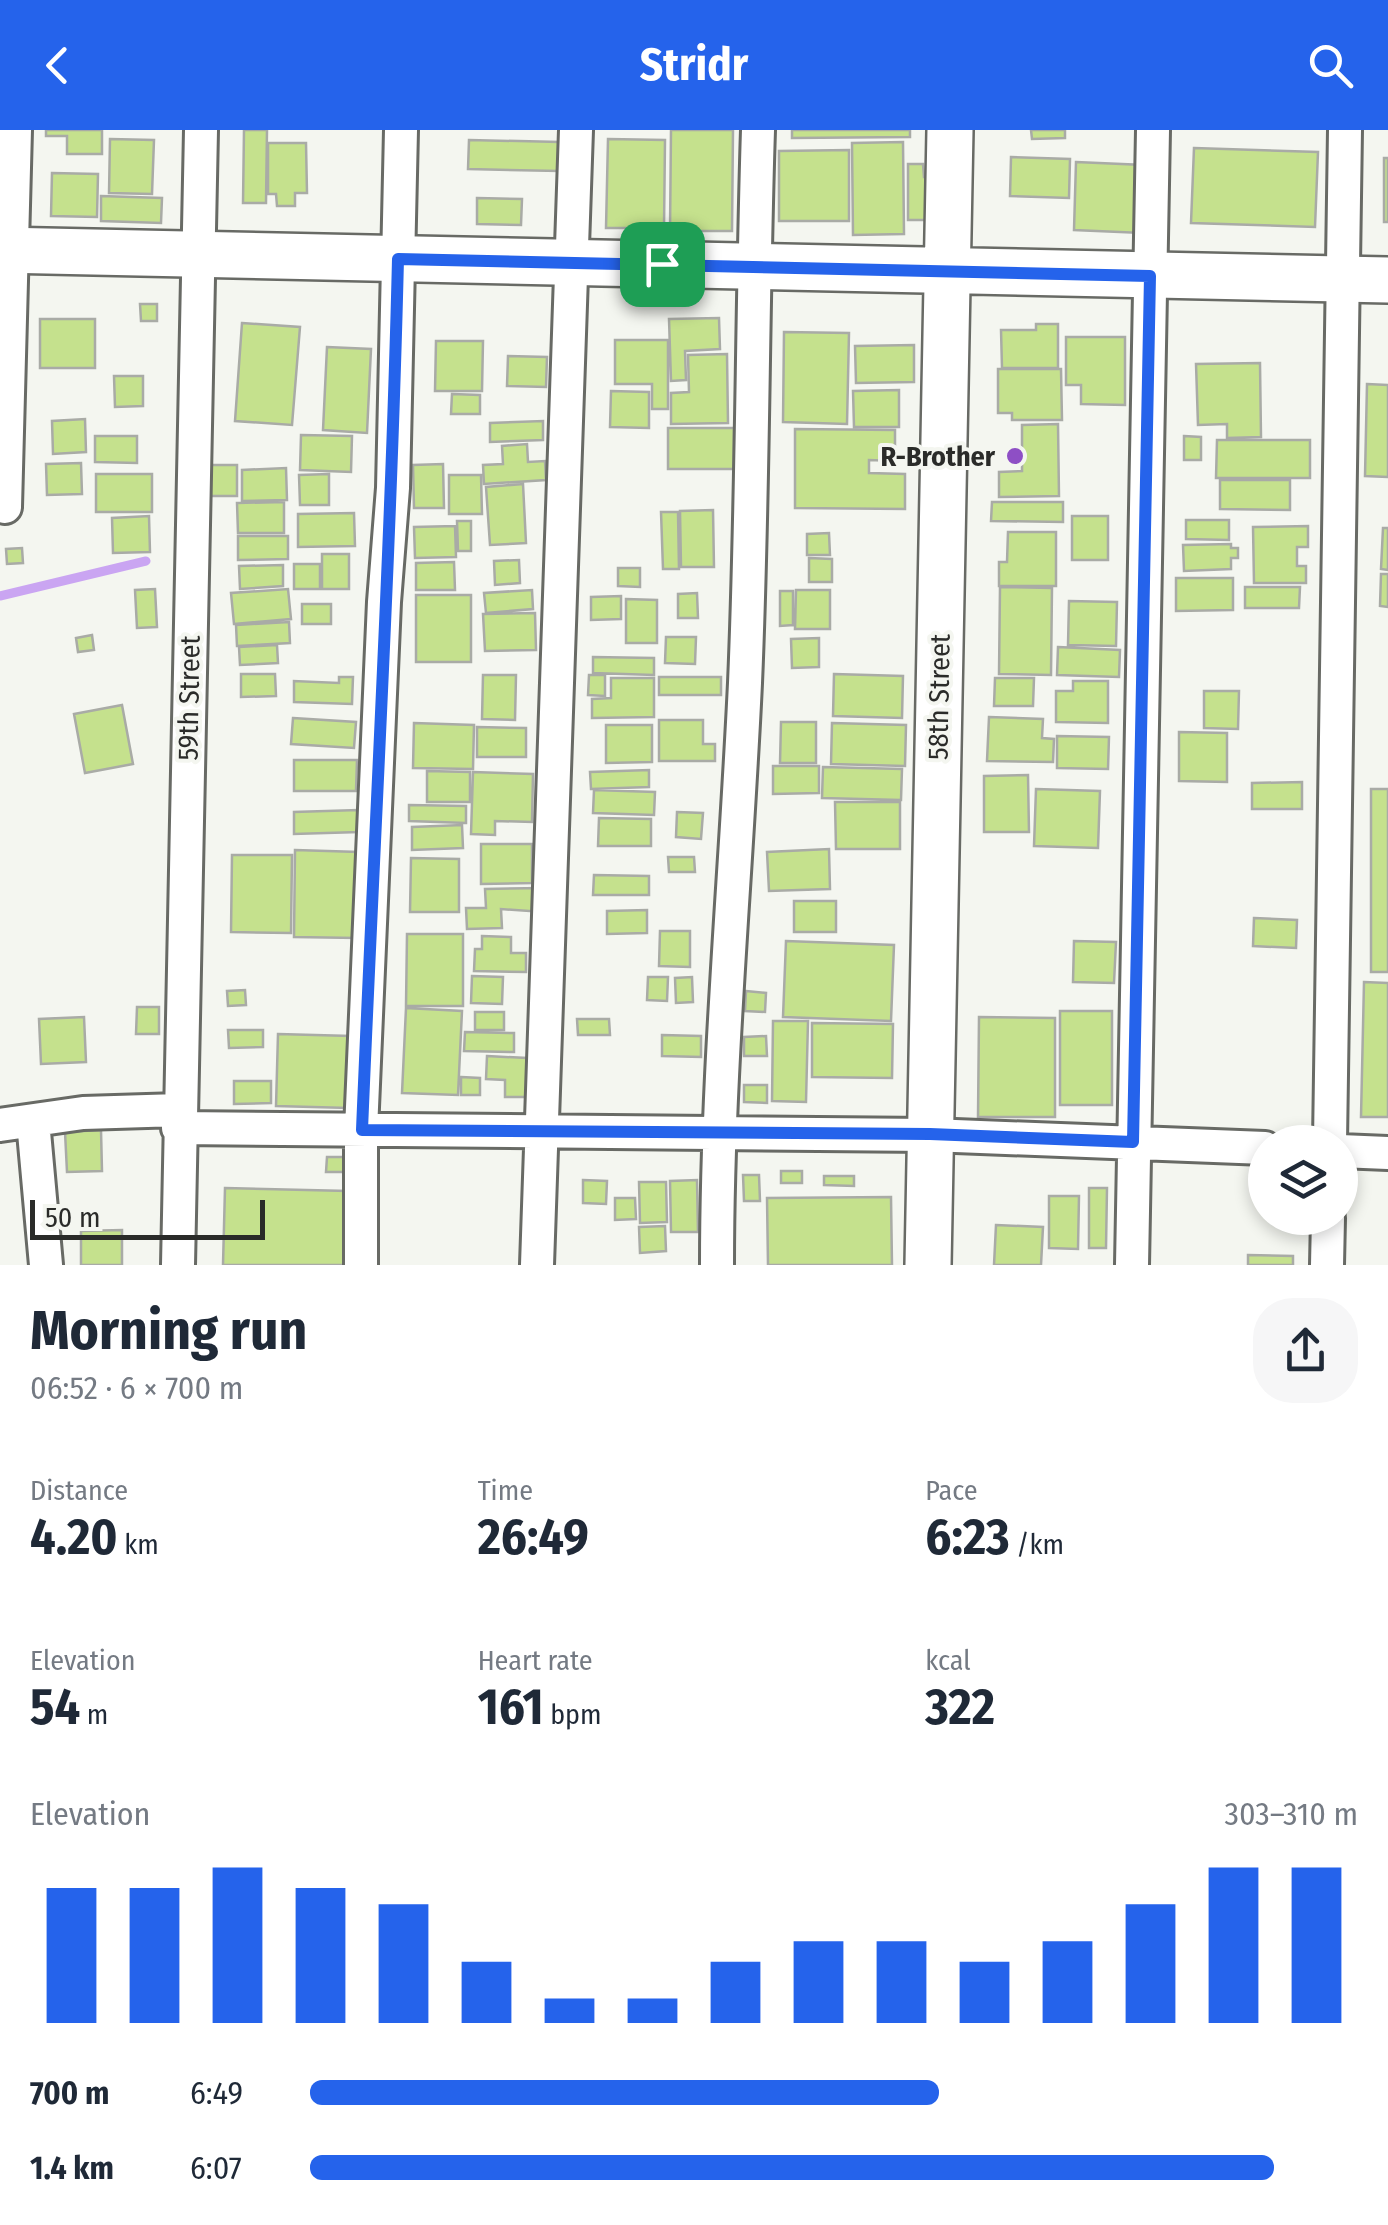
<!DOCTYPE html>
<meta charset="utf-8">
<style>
:root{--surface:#fff;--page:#f6f6f7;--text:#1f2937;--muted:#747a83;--accent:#2563eb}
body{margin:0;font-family:"Fira Sans Condensed",sans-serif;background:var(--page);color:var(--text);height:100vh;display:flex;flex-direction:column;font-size:38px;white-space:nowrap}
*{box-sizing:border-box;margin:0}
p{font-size:32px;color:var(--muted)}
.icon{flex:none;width:55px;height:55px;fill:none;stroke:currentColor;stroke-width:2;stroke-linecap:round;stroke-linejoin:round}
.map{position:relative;height:1135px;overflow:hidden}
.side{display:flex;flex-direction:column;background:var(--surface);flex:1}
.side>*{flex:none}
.tools{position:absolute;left:1248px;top:995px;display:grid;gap:20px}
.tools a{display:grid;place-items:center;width:110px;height:110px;border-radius:50%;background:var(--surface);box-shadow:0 5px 15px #0003;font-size:50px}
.scale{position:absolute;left:30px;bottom:25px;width:235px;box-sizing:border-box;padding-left:10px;border:5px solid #2a2b29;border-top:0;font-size:28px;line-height:35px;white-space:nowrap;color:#2a2b29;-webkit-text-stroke:8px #f4f6f0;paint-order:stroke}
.pin{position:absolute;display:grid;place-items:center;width:85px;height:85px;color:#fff;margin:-42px;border-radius:20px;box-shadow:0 5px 15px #0006}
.round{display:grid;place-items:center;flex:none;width:105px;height:105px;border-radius:40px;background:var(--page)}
.head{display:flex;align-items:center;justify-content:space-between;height:170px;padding:0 30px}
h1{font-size:55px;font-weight:700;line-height:75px}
.stats{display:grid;grid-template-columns:repeat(3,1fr);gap:15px;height:170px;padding:10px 30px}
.stats div{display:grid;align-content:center}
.stats b{font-size:50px;font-weight:700}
.stats small{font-size:28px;font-weight:400}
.stats p{font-size:28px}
.chart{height:280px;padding:20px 30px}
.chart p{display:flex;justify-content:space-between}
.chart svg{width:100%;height:180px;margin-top:10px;stroke:var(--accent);stroke-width:6}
ul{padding:0 30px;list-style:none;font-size:32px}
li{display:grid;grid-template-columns:160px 120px 1fr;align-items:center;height:75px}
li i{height:25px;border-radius:12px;background:var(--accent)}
header{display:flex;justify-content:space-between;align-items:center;height:130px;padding:0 30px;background:var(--accent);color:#fff;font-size:45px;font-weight:700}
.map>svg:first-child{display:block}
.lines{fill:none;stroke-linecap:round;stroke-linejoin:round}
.stream{stroke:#caa5f2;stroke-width:9}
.building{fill:#c5e18d;stroke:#a9aba6;stroke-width:2.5}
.street-casing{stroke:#686a65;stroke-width:38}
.secondary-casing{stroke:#686a65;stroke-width:50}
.street{stroke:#fff;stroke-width:32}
.secondary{stroke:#fff;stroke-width:45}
.route-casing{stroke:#fff;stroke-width:20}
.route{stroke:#2563eb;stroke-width:12}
.poi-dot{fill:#8e4fc5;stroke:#f4f6f0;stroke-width:4}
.labels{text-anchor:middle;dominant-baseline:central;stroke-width:8;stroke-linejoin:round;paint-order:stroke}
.poi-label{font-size:28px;font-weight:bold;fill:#2a2b29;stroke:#f4f6f0;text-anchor:end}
.street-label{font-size:28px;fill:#2a2b29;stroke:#f4f6f0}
</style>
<header><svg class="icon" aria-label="back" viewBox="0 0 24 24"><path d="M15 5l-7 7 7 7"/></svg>Stridr<svg class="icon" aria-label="search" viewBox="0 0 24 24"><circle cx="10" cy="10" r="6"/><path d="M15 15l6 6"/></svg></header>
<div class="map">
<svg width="1388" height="1135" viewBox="0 0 1388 1135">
<rect width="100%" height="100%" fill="#f4f6f0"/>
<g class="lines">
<path class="stream" d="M0,466L146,431"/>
</g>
<path class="building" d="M46,0H102V24H67V6H46Z
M244,0H267L266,73H243Z
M671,0H733L732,101H670Z
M792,0H910V7L792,8Z
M1031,0H1065V8L1032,9Z
M110,9L154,10L152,64L109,63Z
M608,9L665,10L664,98H606Z
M469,10L560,12L559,41L468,39Z
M903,12L904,104L853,105L852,13Z
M268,13H306L307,63H295V76H277L276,64H268Z
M1194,18L1318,22L1315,97L1191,93Z
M849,20V91H779V21Z
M1011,27L1070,29L1069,68L1010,66Z
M1384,28H1388V92H1384Z
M1076,32L1144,35L1142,103L1074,100Z
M908,34H923L924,47H934V90H908Z
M52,43L98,44L97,87L51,86Z
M101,66L162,68L161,93L101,91Z
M477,68L522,69L521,95L477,94Z
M140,174H157V191H141Z
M719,188L720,219L685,221L686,250L671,251L669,189Z
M40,189H95V238H40Z
M242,193L300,197L292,295L235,291Z
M1036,194H1058V238H1002L1001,200H1036Z
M784,202L849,203L847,294L783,292Z
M1066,207H1125V275L1081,274V255H1066Z
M615,210H668V279H652V254H615Z
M436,211H483L482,261H435Z
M914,215V252L856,253L855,216Z
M327,217L371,219L367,303L323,300Z
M727,224L728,293L671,294V263L689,262L688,225Z
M508,226L547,227L546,257L507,256Z
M1260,233L1261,307L1227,308V294L1198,295L1196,234Z
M998,239H1061L1062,290H1012V283H998Z
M114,246H143V276L115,277Z
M1367,254L1388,255V347L1365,346Z
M899,260V297H854L853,261Z
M611,261L649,262V298L610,297Z
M452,264L480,265V284H451Z
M85,289L86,322L53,324L52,291Z
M543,291V310L490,312V293Z
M1058,294L1059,366L999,367V342L1022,341V295Z
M668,298H734V339H668Z
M795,299L895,300V331L869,330V343L905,344V379L795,378Z
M301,305L352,306L351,342L300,340Z
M95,306H137V333L95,332Z
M1184,306L1201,307V330H1184Z
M1217,310H1310V348H1216Z
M527,314L528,332L545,331L546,350L484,354L483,335L503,334L502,316Z
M81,333L82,364L47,365L46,334Z
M443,334L444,378H414L413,335Z
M207,335H237V366H207Z
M286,338L287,370L242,371V340Z
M96,344H152V382H96Z
M329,344V375H300L299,345Z
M449,345H481L482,384H449Z
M1220,350H1290V380L1220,379Z
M523,354L526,413L490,415L486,357Z
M284,372V403H238L237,373Z
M992,372H1063V392L991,391Z
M713,380L714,437H681L680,381Z
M661,382H678L679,439H663Z
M354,383L355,416L298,417V384Z
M149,386L150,422L113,423L112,388Z
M1072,386H1108V430H1072Z
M1186,390H1229V410L1186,409Z
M457,391H471V421H458Z
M455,396L456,427L415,428L414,397Z
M1308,396V417H1297V436H1306V453H1254L1253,397Z
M1383,398H1388V440L1381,439Z
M1008,402H1056V456H999V432H1007Z
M829,403L830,425H807V404Z
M238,406H288V429L238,430Z
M1231,414V418H1238V428H1231V439L1184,441L1183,415Z
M22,418L23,433L7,434L6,419Z
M322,424H349V459H322Z
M809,428L832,429V452H809Z
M519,430L520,453L495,455L494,431Z
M454,432L455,460H416V433Z
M294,434H320V459H294Z
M283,435V456L240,459L239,436Z
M618,438H640V457L618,456Z
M1381,444H1388V477L1380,476Z
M1176,448H1233V480L1176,481Z
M1000,457L1052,458L1051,545L999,544Z
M1245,457H1300L1299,478H1245Z
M155,459L157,497L137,498L135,460Z
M288,459L291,489L234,494L231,463Z
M532,460L533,479L486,483L484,463Z
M796,460H830V499H795Z
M780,461H793V495L780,496Z
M697,463L698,488H678V464Z
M416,465H471V532H416Z
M621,466V489L591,490V467Z
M626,469L657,470V513H626Z
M1069,471L1117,472L1116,516L1068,515Z
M302,474H331V494H302Z
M535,483L536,520L485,521L483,484Z
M289,492L290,513L237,516L236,495Z
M92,505L94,520L78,522L76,508Z
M666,507H696L695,534L665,533Z
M819,508V537L792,538L791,509Z
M277,515L278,533L240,535L239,517Z
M1058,517L1120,520L1119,547L1057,545Z
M593,527L654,528V545L593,543Z
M241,544H275L276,566L241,567Z
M834,544L903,546L902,588L833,586Z
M483,545H516L515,590L482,589Z
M589,545H605V566L588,565Z
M339,547H353L352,574L294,572V551L339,553Z
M659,547H721V565H659Z
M611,548H654V587L592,588V569L611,568Z
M995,548H1034L1033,576H994Z
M1073,551H1108V593L1056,592V561H1073Z
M1204,561H1239L1238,599L1204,598Z
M122,575L133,634L85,643L74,584Z
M989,587L1043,589L1042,608L1054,609L1053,632L987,631Z
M293,588L356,592L354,618L291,614Z
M659,590H703V614H715V631H659Z
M781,592H816V633H780Z
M414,593L474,595L473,639L413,638Z
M832,593L906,595L905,636L831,634Z
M606,595H652V632L606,633Z
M477,597L526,598V627H477Z
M1179,602L1227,603V652L1179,651Z
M1057,606L1109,607L1108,639L1057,638Z
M294,630H357L356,661H294Z
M773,636H819V663L773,664Z
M823,637L902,639L901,670L822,668Z
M649,640V657L591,659L590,642Z
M427,641L470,642V672H427Z
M473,642L533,644L532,692L495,691V705L471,704Z
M1028,645L1029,702H984V646Z
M1302,652V679H1252V653Z
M1036,659L1100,661L1098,718L1034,716Z
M1371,659H1388V842H1371Z
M594,660L655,662L654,685L593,683Z
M835,672H900V719H836Z
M409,675L466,676V693L409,691Z
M358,680L359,702L294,704V682Z
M677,682L703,683L701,709L676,707Z
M599,688L651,689V716H598Z
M462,695L463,718L412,720V697Z
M481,714H532V753L481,754Z
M829,719L830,759L769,761L767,722Z
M295,720L359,722L357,808L294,807Z
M232,725H292L291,803L231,802Z
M668,727H694L695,742H669Z
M411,728L459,729V782H410Z
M594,745L649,746V765H593Z
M542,758L543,782L501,779L502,798L467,799L466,778H486L485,759Z
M794,771H836V802H794Z
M647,780V803L607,804V781Z
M1254,788L1297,790L1296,818L1253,816Z
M660,801H690V837L659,836Z
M407,804H463V876H406Z
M482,806L511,807V823H526V842L474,841L475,819H482Z
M786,811L894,815L891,891L783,887Z
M1074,811L1116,812L1114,853L1073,852Z
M472,846L503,847L502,874L471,873Z
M648,847H668L667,871L647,870Z
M692,847L693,872L676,873L675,848Z
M1364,852L1388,853V987H1361Z
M245,860L246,875L228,876L227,861Z
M746,861L766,863L765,882L745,881Z
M137,877H159V904H136Z
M406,878L462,881L458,965L402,963Z
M1060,881H1112V975H1060Z
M475,882H504V900H475Z
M84,887L86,932L41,934L39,889Z
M979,887L1055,888V987H978Z
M577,889H609L610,905H578Z
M773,891H808L806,972L772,971Z
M812,893L893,894L892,948L812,947Z
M228,900H263V917L229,918Z
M465,902L514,903V922L464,921Z
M278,904L351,906L349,978L276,976Z
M662,905L701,906V927L662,926Z
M766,906L767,926H744V907Z
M487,926L527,928L526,967H505V950L486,949Z
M461,947L480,948V965H461Z
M234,951H271V973L234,974Z
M744,955H767V973L744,972Z
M101,1000L102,1041L67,1042L65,1002Z
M327,1027H345L344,1042H326Z
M781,1041H802V1053H781Z
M743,1045H759L760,1071H744Z
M824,1046H854V1056L824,1055Z
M583,1050L607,1051L606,1074L583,1073Z
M697,1050L698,1102H671L670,1051Z
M639,1052H666L667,1092L640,1093Z
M225,1058L348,1061L347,1135H223Z
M1089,1058H1107L1106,1118H1089Z
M1049,1066H1079L1078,1119L1049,1118Z
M891,1067L892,1135H768L767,1068Z
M615,1068H635L636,1089L615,1090Z
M996,1095L1043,1097L1041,1135H994Z
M665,1096L666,1121L640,1123L639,1097Z
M122,1100V1135H81V1101Z
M1248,1125L1293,1126V1135H1248Z"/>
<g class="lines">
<g class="street-casing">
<path id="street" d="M5,377L15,0
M33,991L46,1135
M0,995L83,983L179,980
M178,998L930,1005L1265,1018
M1330,1012L1345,0
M1340,1021L1388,1023
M178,1135L201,0
M361,1135V1000L384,472L393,358L401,0
M537,1135L576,0
M717,1135C717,941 736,747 745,553C753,368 752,184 758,0
M1132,1135L1153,0
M1327,1135L1328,1088"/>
</g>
<g class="secondary-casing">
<path id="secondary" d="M0,120L1388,150
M928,1135L950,0"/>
</g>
<use href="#street" class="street"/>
<use href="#secondary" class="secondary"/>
</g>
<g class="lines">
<g class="route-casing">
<path id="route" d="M398,129L1150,146L1133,1012L930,1004L362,1000C374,710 391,419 398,129Z"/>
</g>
<use href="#route" class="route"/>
</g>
<circle class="poi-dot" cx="1015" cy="326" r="10"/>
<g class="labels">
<g class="poi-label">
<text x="995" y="326">R-Brother</text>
</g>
<g class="street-label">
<text transform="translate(939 567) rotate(-89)">58th Street</text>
<text transform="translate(189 568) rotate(-89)">59th Street</text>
</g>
</g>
</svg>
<div class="tools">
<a><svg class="icon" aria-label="layers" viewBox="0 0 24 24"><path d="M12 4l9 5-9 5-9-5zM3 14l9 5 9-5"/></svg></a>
</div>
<div class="scale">50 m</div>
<div class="pin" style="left:662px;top:134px;background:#1e9e55"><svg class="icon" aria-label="arrive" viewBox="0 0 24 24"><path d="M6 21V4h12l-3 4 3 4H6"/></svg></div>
</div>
<section class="side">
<div class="head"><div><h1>Morning run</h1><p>06:52 · 6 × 700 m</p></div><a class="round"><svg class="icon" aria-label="share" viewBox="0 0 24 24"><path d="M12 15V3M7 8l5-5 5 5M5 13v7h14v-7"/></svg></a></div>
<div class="stats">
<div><p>Distance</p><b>4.20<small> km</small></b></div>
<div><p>Time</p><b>26:49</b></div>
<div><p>Pace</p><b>6:23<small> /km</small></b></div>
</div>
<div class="stats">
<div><p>Elevation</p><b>54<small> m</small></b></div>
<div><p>Heart rate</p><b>161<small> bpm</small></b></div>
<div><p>kcal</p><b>322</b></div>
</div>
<div class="chart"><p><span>Elevation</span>303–310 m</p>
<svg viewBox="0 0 160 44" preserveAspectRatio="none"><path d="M5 44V11M15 44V11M25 44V6M35 44V11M45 44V15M55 44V29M65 44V38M75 44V38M85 44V29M95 44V24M105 44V24M115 44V29M125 44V24M135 44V15M145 44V6M155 44V6"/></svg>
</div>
<ul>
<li><b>700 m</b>6:49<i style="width:60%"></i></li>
<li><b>1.4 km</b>6:07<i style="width:92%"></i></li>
</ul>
</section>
